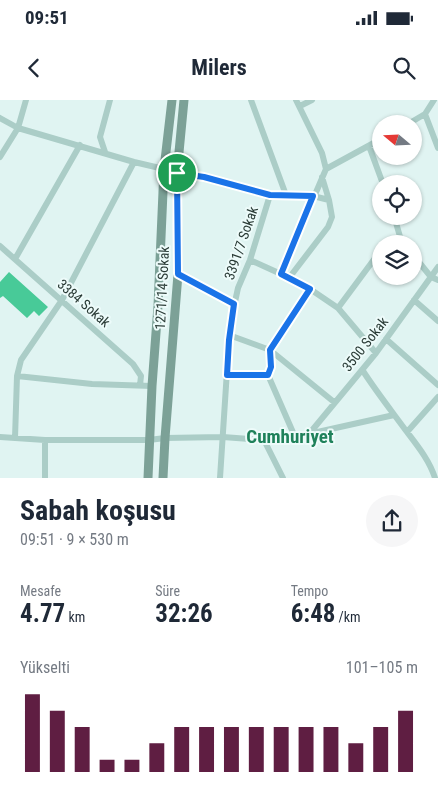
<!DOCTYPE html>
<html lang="tr">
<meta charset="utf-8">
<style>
:root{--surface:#fff;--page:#f6f6f7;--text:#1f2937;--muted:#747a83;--accent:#5f1e42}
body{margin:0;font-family:"Roboto Condensed",sans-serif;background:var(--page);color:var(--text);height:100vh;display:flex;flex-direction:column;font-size:19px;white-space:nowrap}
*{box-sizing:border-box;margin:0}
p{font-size:16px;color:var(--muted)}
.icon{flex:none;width:28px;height:28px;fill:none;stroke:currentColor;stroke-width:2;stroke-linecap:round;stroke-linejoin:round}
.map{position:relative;height:378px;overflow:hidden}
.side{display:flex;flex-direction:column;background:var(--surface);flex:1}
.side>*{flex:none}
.needle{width:32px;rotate:289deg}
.controls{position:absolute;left:372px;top:15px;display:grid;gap:10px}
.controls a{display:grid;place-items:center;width:50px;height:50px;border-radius:50%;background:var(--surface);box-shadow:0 1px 4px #0004;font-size:25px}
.pin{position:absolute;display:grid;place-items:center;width:42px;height:42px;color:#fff;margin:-21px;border:2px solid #fff;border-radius:50%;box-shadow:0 1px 5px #0007}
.round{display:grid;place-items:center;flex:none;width:52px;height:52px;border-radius:26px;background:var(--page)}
.head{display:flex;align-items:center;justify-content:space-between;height:85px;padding:0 20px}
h1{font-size:28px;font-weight:700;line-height:38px}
.figures{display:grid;grid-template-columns:repeat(3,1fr);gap:8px;height:85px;padding:5px 20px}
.figures div{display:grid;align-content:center}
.figures b{font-size:25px;font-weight:700}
.figures small{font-size:14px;font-weight:400}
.figures p{font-size:14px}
.chart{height:140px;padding:10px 20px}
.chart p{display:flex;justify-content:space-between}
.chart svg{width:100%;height:90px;margin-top:5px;stroke:var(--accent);stroke-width:6}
.status{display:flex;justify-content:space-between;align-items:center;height:35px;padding:0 25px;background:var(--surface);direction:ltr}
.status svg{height:14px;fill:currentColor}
header{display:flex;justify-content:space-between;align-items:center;height:65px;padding:0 20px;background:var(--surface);font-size:22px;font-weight:700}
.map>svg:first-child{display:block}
.building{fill:#48ca98}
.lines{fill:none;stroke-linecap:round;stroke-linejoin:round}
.street{stroke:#abcdc7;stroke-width:6}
.secondary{stroke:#7ca197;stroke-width:9}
.route-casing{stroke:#fff;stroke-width:10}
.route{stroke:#1a73e8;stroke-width:6}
.labels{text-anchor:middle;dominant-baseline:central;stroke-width:4;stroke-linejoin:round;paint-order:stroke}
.street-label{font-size:14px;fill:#2a3b36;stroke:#edfbfa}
.district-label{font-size:19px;font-weight:bold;fill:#1e815a;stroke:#edfbfa}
</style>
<div class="status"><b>09:51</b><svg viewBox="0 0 49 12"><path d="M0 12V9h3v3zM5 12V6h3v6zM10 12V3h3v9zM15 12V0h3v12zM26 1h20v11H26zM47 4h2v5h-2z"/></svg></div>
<header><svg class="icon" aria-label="back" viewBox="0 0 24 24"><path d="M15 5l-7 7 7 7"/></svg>Milers<svg class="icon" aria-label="search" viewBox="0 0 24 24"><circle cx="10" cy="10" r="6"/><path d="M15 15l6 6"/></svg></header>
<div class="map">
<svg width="438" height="378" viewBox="0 0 438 378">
<rect width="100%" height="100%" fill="#e0f4f2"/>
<path class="building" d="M9,172L48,207L39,216L34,211L27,218L3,196L0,198V182Z"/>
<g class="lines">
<path class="street" d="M251,0L286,95
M296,0L322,53L326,69
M300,6L312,0
M425,14L438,48
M0,18L18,28L134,62L164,69
M408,24L425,14L434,0
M369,46L383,84
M105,52L100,37L110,0
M0,57L18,28L26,0
M326,69L381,39
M177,73L204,77L270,95L313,96L329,100L332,117L328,127L289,178
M322,77L329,100
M394,116L401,140L404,144
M393,144L401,140
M0,146L133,264L141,276L140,285
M414,156L431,177L438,180
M15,159L80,45
M250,160L281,174L310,189L338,208L376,253
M178,174L235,204
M281,174L326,69
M310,189L270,250L334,302
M414,200L438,221
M338,208L381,150
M229,235L270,250L271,267L268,275L295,337
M386,239L438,285
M363,271C376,291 390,309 404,328C416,344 429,359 435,378
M227,275H268
M17,276L92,284L152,286
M407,332L438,297
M309,334L376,253L438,167
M0,337L45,340H149L165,338L223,337L264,340L295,337L394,315
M15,338L17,276L21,260L62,200L134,62
M45,340V378
M264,340L283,378
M220,378L229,240L233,211L238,188L250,160L270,95"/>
<path class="secondary" d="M148,378L152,286L158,206L164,69L172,0
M163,378L165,338L178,174L177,73L184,0"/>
</g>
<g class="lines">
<g class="route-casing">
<path id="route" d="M177,73L204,77L270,95L313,96L281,174L310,189L270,250L271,267L268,275H227L229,240L234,204L178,174Z"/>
</g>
<use href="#route" class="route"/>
</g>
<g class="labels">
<g class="street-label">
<text transform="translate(241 143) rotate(-71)">3391/7 Sokak</text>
<text transform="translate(162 188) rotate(-87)">1271/14 Sokak</text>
<text transform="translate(84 203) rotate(41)">3384 Sokak</text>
<text transform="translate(365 244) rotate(-52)">3500 Sokak</text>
</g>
<g class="district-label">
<text x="290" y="336">Cumhuriyet</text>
</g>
</g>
</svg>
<div class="controls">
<a><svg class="needle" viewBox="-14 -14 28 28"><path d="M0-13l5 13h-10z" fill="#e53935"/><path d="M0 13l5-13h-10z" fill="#747a83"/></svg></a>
<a><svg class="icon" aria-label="locate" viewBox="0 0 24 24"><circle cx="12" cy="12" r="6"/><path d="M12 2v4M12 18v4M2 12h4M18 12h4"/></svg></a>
<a><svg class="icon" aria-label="layers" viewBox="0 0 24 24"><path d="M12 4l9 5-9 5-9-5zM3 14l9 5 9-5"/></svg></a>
</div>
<div class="pin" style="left:177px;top:73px;background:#1e9e55"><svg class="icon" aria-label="arrive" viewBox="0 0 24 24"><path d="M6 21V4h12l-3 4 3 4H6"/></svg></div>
</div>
<section class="side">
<div class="head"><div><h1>Sabah koşusu</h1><p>09:51 · 9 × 530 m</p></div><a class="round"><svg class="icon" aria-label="share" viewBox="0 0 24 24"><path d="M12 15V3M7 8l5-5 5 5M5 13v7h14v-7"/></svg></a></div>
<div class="figures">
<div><p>Mesafe</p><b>4.77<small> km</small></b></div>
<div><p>Süre</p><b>32:26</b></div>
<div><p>Tempo</p><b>6:48<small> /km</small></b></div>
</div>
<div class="chart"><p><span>Yükselti</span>101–105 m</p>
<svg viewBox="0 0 160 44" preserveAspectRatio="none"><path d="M5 44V6M15 44V14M25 44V22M35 44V38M45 44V38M55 44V30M65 44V22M75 44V22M85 44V22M95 44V22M105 44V22M115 44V22M125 44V22M135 44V30M145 44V22M155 44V14"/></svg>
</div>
</section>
